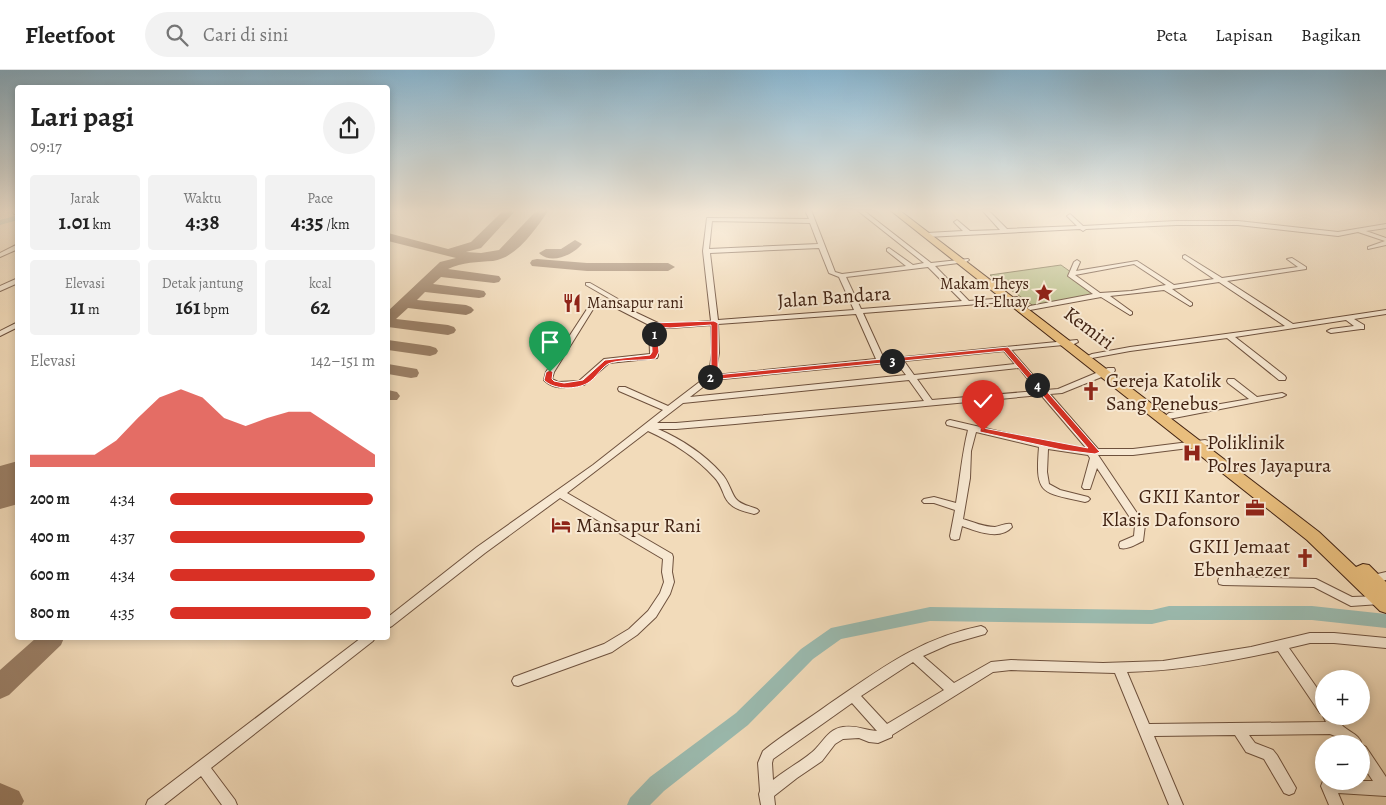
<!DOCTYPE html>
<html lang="id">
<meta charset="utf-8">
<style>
:root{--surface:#fff;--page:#f2f2f2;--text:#222;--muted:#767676;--line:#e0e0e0;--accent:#d93025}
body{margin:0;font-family:Alegreya,serif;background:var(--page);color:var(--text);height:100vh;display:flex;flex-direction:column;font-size:19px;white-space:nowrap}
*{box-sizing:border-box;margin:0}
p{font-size:16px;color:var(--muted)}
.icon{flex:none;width:28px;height:28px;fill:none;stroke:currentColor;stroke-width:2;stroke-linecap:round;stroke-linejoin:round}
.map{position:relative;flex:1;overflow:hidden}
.panel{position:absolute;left:15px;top:15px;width:375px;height:555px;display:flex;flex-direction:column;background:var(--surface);border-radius:5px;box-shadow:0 2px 8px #0003}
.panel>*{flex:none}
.fabs{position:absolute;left:1315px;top:600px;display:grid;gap:10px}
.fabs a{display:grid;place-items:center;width:55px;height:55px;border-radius:50%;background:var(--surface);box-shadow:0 2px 8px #0003;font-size:25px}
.pin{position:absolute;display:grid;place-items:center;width:42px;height:42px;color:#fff;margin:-51px -21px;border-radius:50% 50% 50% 0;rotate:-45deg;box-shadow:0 0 5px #0007}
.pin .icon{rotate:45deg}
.km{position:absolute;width:25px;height:25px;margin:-12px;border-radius:50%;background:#222;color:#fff;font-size:14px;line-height:25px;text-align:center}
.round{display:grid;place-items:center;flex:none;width:52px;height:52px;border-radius:26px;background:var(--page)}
.overview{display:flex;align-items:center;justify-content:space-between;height:85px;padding:0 15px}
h1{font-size:28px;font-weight:700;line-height:38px}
.metrics{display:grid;grid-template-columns:repeat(3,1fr);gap:8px;height:85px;padding:5px 15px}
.metrics div{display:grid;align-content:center;border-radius:5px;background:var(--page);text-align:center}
.metrics b{font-size:21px;font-weight:700}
.metrics small{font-size:14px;font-weight:400}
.metrics p{font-size:14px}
.chart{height:140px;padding:10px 15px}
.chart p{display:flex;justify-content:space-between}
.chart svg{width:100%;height:90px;margin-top:5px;fill:var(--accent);opacity:.7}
ul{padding:0 15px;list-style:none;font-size:16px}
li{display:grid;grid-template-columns:80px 60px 1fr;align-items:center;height:38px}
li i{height:12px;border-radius:6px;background:var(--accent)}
header{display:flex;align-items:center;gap:30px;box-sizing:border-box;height:70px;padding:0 25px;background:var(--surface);border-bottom:1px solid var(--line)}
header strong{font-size:24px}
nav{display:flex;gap:28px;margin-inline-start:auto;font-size:18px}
.search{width:350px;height:45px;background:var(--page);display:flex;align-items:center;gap:12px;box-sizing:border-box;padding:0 18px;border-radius:28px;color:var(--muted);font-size:19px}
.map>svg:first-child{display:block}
.green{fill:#bcc08e;stroke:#7f7250}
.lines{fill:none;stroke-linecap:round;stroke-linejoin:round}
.river{fill:#9bbbb0;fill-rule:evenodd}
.taxiway{fill:#9a7f66;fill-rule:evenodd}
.runway{fill:#9a7f66;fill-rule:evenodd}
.minor-casing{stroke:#6e513d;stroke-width:2}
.trunk-casing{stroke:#422313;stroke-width:2}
.minor{fill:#f7e8d2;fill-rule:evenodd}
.trunk{fill:#e9be7d;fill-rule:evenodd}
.route{fill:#d93025;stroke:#fff}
.labels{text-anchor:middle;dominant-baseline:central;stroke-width:4;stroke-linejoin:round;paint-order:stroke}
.far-poi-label{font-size:16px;fill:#422313;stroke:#f7e8d2;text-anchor:end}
.street-label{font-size:20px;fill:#422313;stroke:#f7e8d2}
.poi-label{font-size:20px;fill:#422313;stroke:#f7e8d2;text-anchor:start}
</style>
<header>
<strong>Fleetfoot</strong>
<div class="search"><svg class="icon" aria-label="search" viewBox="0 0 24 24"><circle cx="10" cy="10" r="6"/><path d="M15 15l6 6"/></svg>Cari di sini</div>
<nav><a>Peta</a><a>Lapisan</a><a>Bagikan</a></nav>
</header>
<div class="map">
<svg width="1386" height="735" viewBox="0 0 1386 735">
<rect width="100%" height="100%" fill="#f2dbba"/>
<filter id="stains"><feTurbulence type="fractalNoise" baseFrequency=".004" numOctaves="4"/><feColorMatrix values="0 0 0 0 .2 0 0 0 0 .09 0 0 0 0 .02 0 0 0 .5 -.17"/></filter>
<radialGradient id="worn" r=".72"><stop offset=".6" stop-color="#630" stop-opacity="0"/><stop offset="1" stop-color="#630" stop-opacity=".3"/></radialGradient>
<path class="green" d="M1061,195L1100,223L1035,237L990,205Z"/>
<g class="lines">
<path class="river" d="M18,145V150L0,155V150Z
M1169,536H1312L1386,544V558L1312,550H1169L1152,554L930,551L841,569L813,589L748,655L664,721L650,735H627L630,728L650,707L736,643L801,579L831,558L930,537L1152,540Z"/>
<path class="taxiway" d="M504,140H516L481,178L466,182L481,183L499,180L537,140H549C536,158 517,188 493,191C478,192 462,192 448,199L499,206L501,209L499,212L494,213L441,207L433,214L479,220L484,221L486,224L484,227L479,228L425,222L417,230L466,235L471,237L474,240L471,243L466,245L408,238L396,249L448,255L454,257L456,260L454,263L448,265L388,257V241L440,192L456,188L388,171V163L448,179L471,172Z
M575,170L582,174C573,185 551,195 539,183L546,179H561Z
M537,189L587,193H668L675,197L668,201H587L532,196L530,193L532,190Z
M388,270L430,276L436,278L438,281L436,284L430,286L388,280Z
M388,294L417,299L419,303L417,307L411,308L388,304Z
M388,320L397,322L400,326L397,330H388Z
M36,568H64L61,575L9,625L0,629V600Z
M0,713L19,721L24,731L22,735H0Z"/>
<path class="runway" d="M18,391V434L0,439V396Z"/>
<g class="minor-casing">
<path id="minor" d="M11,140H17L18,144H14Z
M805,140H811L835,202L842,204L906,196L887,181V179L889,178L913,195L924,193L857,140H863L931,193L968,189L969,190L966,192L935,196L969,231L1017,227L1020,229L1017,231L863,243L884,289L1077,270L1078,272L1074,274L1011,280L1046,320L1058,319L1108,298H1114L1115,300L1114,302L1062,323L1050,324L1098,379H1133L1205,370L1208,371L1209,373L1208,375L1205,376L1133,385H1098L1145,455L1143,471C1136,474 1128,480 1120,478L1119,475L1120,472L1134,466L1135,455L1097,398L1090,419H1084L1082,417L1090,388L1088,385L1048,379L1047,402L1049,414L1060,420L1088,427L1090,429L1088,431L1085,432C1041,422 1035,425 1039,377L976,362L971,381L970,408L963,449C973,452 984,457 995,457C1001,456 1005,453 1011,454L1012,457C1000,471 976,461 962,456L959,469L955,470L951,469L950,466L955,440L934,433H924L922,431L924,429L934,427L956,433C960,409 962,384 968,360L947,355L946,353L947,351L950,350L1049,373L1087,379L1041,325L735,354L676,359H658C681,369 704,384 721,403C729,411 731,423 736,429C741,435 750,436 757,439L759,441L757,443L754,444C743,441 731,439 725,427C722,420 720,413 714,407C696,387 672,372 648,361L567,423L672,484L673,487L672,502L674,512L670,524L656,547L637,565L612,582L518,616L514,615L512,611L514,607L604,574L629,559L648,541L660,523L664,512L662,502L663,489L560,428L485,483L392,556L388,558V547L477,477L593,395L663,340L619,321L618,319L619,317H625L668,336L706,307L710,297L712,283L711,255L670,258L657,257L658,286L657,288L609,293L584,315H581C567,317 555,321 544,310L546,302L591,233L601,230L619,234L586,215V213H590L625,233L624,234L620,235L658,253L670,254L711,251L703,181L707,148L809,149ZM712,151L810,153L818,174L709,179ZM819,178L829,203L839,207L854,240L718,250L710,183ZM928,197L962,231L861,239L846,207ZM601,234L614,237L649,255L650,284L604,289L579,311L558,312L552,309L554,302L595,236ZM856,244L876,289L715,305L719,283L718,254ZM1004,281L1015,294L914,305L904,291ZM896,292L906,305L690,327L712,310ZM1019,298L1037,321L932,330L917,309ZM909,310L924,331L676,353H657L683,333Z
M982,140H988L1007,159L1077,156L1067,146L1070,144L1083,156L1176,151H1238L1338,162L1386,154V158L1366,161L1386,168V175L1368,179V177L1385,171L1358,162L1338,166L1238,155H1176L1086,159L1083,161L1080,159L927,167L924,165L927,163L963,161L954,152L957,150L970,161L1000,160Z
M18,174V179L0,187V183Z
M1185,185L1222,208L1298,197L1287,189L1292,188L1306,197V199L1227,211L1293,254L1386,240V244L1354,249L1364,255V259H1361L1331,263L1327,261L1331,259L1354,256L1346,250L1235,267L1285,306L1286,308L1285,310H1279L1227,268L1130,281L1092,288L1088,286L1092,284L1130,277L1285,256L1219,212L1172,219L1192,233V235L1190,236L1164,220L1110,226L1132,242V244L1130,245L1101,227L1030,240L1027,238L1030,236L1093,224L1068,206L1074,192L1077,190L1080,192L1076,201L1137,191L1174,215L1214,209L1183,188V186ZM1134,194L1166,215L1131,221L1100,223L1075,205Z
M18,208V213L0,221V216Z
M18,252V257L0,266V261Z
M1228,309H1234L1257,327L1282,323L1286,325L1282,327L1169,349L1165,346L1169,343L1249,329L1228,313L1227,311Z
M1386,502V510L1373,513L1369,512L1368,509L1369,506Z
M1223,507L1316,509L1352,527L1380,526L1384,527L1385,530L1384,533L1380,534L1351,536L1314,517L1223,515L1219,514L1218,511L1219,508Z
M981,556L985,558L987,561L985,564L950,574L923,586L954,613L991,592L1011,590L1103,593L1163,591L1251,577L1310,563H1334L1386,568V578L1334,573H1310L1289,578L1324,628V646H1336C1338,649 1341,655 1344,657C1351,663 1360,665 1362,675L1366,677L1386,707V726L1338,723L1343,735H1329L1321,716L1323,711H1373L1361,693V674H1346L1340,668L1330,664L1249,665L1255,673L1273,680L1277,685L1296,718L1294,723L1289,725L1284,723L1264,689L1246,682L1235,665L1154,666L1183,735H1169L1115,603L1011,600L993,602L892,665V667L878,673L869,672L859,668L843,669L835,674L822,691L797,708L774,726L775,735H761L759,724L760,721L758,693L763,681C784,664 807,650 829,634C879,600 920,568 981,556ZM1278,581L1320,643L1323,644V646L1326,652L1149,654L1127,602C1178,601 1228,592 1278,581ZM913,592L944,620L887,654L861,626ZM852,633L877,661C863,660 858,655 843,657C827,659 822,675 811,683C799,693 785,700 773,710L772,693L773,689Z
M361,568H375L373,571L211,698L235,730L237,735H222L201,706L164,735H146L148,730Z"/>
</g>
<g class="trunk-casing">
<path id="trunk" d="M890,140H899L1319,462L1356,497L1363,494L1369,495L1386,512V543L1380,541L1307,470Z"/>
</g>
<use href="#minor" class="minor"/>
<use href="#trunk" class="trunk"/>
</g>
<linearGradient id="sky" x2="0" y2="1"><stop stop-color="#89b7d2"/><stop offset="0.58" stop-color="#f9efe0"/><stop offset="1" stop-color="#f9efe0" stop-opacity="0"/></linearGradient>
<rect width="1386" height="243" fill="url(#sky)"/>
<path class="route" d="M714,251L718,253V298L715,305L1008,277L1100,382L1095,384L1062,380L980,362V359L983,358L1088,378L1004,281L710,310L706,308L711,298V255L670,258L657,257L659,282L655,289C643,291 618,289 608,294C601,298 596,308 588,313C576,320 553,320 544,310L546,302L550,300L553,302L552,309L554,311L564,313L583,310L605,290L650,285L652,282L651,253Z"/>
<defs>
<g id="sight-bare" transform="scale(1.5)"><path d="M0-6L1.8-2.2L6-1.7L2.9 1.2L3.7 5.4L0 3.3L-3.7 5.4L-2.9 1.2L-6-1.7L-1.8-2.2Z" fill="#8f2418" stroke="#f7e8d2" stroke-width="2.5" paint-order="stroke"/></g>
<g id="restaurant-bare" transform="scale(1.5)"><path d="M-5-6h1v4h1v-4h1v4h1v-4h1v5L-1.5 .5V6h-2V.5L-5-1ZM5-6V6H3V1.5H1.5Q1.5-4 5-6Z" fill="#8f2418" stroke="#f7e8d2" stroke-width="2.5" paint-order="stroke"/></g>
<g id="church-bare" transform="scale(1.5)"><path d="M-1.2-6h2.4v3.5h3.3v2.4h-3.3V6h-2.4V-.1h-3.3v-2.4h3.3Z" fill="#8f2418" stroke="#f7e8d2" stroke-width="2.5" paint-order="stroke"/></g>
<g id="hospital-bare" transform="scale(1.5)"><path d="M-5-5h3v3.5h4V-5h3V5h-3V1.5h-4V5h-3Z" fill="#8f2418" stroke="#f7e8d2" stroke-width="2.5" paint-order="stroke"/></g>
<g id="office-bare" transform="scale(1.5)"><path d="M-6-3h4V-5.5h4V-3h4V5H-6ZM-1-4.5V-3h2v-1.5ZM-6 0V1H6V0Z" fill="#8f2418" stroke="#f7e8d2" stroke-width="2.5" paint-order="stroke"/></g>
<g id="hotel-bare" transform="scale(1.5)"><path d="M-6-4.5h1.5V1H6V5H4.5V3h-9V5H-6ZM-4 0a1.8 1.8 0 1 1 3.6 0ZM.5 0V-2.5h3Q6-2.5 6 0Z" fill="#8f2418" stroke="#f7e8d2" stroke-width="2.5" paint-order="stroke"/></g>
</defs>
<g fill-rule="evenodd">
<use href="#sight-bare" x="1044" y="223"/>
<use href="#restaurant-bare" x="572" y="233"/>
<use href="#church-bare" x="1091" y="321"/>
<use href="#hospital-bare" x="1192" y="383"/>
<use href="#office-bare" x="1255" y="438"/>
<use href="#hotel-bare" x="561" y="455"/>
<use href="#church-bare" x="1305" y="488"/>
</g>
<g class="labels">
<g class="far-poi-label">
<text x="1029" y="214">Makam Theys<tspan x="1029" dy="18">H. Eluay</tspan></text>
<text x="587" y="233" text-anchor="start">Mansapur rani</text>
</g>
<g class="street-label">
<text transform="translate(834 227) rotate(-4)">Jalan Bandara</text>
<text transform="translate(1089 258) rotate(37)">Kemiri</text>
</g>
<g class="poi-label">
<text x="1106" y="310">Gereja Katolik<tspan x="1106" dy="23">Sang Penebus</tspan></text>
<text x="1207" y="372">Poliklinik<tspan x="1207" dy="23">Polres Jayapura</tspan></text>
<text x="1240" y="426" text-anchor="end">GKII Kantor<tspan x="1240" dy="23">Klasis Dafonsoro</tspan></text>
<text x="576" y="455">Mansapur Rani</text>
<text x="1290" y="476" text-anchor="end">GKII Jemaat<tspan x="1290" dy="23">Ebenhaezer</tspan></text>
</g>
</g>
<rect width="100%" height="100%" filter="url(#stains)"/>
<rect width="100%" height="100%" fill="url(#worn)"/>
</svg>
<div class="fabs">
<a>+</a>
<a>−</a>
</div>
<div class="pin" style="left:550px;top:302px;background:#1e9e55"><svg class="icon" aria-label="arrive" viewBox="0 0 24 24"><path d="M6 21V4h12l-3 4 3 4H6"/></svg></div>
<div class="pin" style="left:983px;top:361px;background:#d93025"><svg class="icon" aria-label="check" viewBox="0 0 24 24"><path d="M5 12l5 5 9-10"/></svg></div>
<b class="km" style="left:654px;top:264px">1</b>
<b class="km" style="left:710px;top:307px">2</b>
<b class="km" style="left:892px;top:291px">3</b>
<b class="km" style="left:1037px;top:315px">4</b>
<section class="panel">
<div class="overview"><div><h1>Lari pagi</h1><p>09:17</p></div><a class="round"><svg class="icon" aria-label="share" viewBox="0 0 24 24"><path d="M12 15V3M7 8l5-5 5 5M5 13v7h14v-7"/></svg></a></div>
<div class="metrics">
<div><p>Jarak</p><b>1.01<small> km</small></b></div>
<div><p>Waktu</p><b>4:38</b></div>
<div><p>Pace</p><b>4:35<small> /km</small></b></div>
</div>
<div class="metrics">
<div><p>Elevasi</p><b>11<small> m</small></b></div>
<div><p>Detak jantung</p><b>161<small> bpm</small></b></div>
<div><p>kcal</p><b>62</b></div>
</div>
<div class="chart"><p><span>Elevasi</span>142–151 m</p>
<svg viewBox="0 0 160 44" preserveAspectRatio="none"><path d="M0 44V38L10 38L20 38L30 38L40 31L50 20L60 10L70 6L80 10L90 20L100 24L110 20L120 17L130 17L140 24L150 31L160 38V44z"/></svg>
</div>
<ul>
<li><b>200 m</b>4:34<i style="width:99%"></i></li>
<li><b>400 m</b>4:37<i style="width:95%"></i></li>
<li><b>600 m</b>4:34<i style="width:100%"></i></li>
<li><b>800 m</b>4:35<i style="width:98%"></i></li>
</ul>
</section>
</div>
